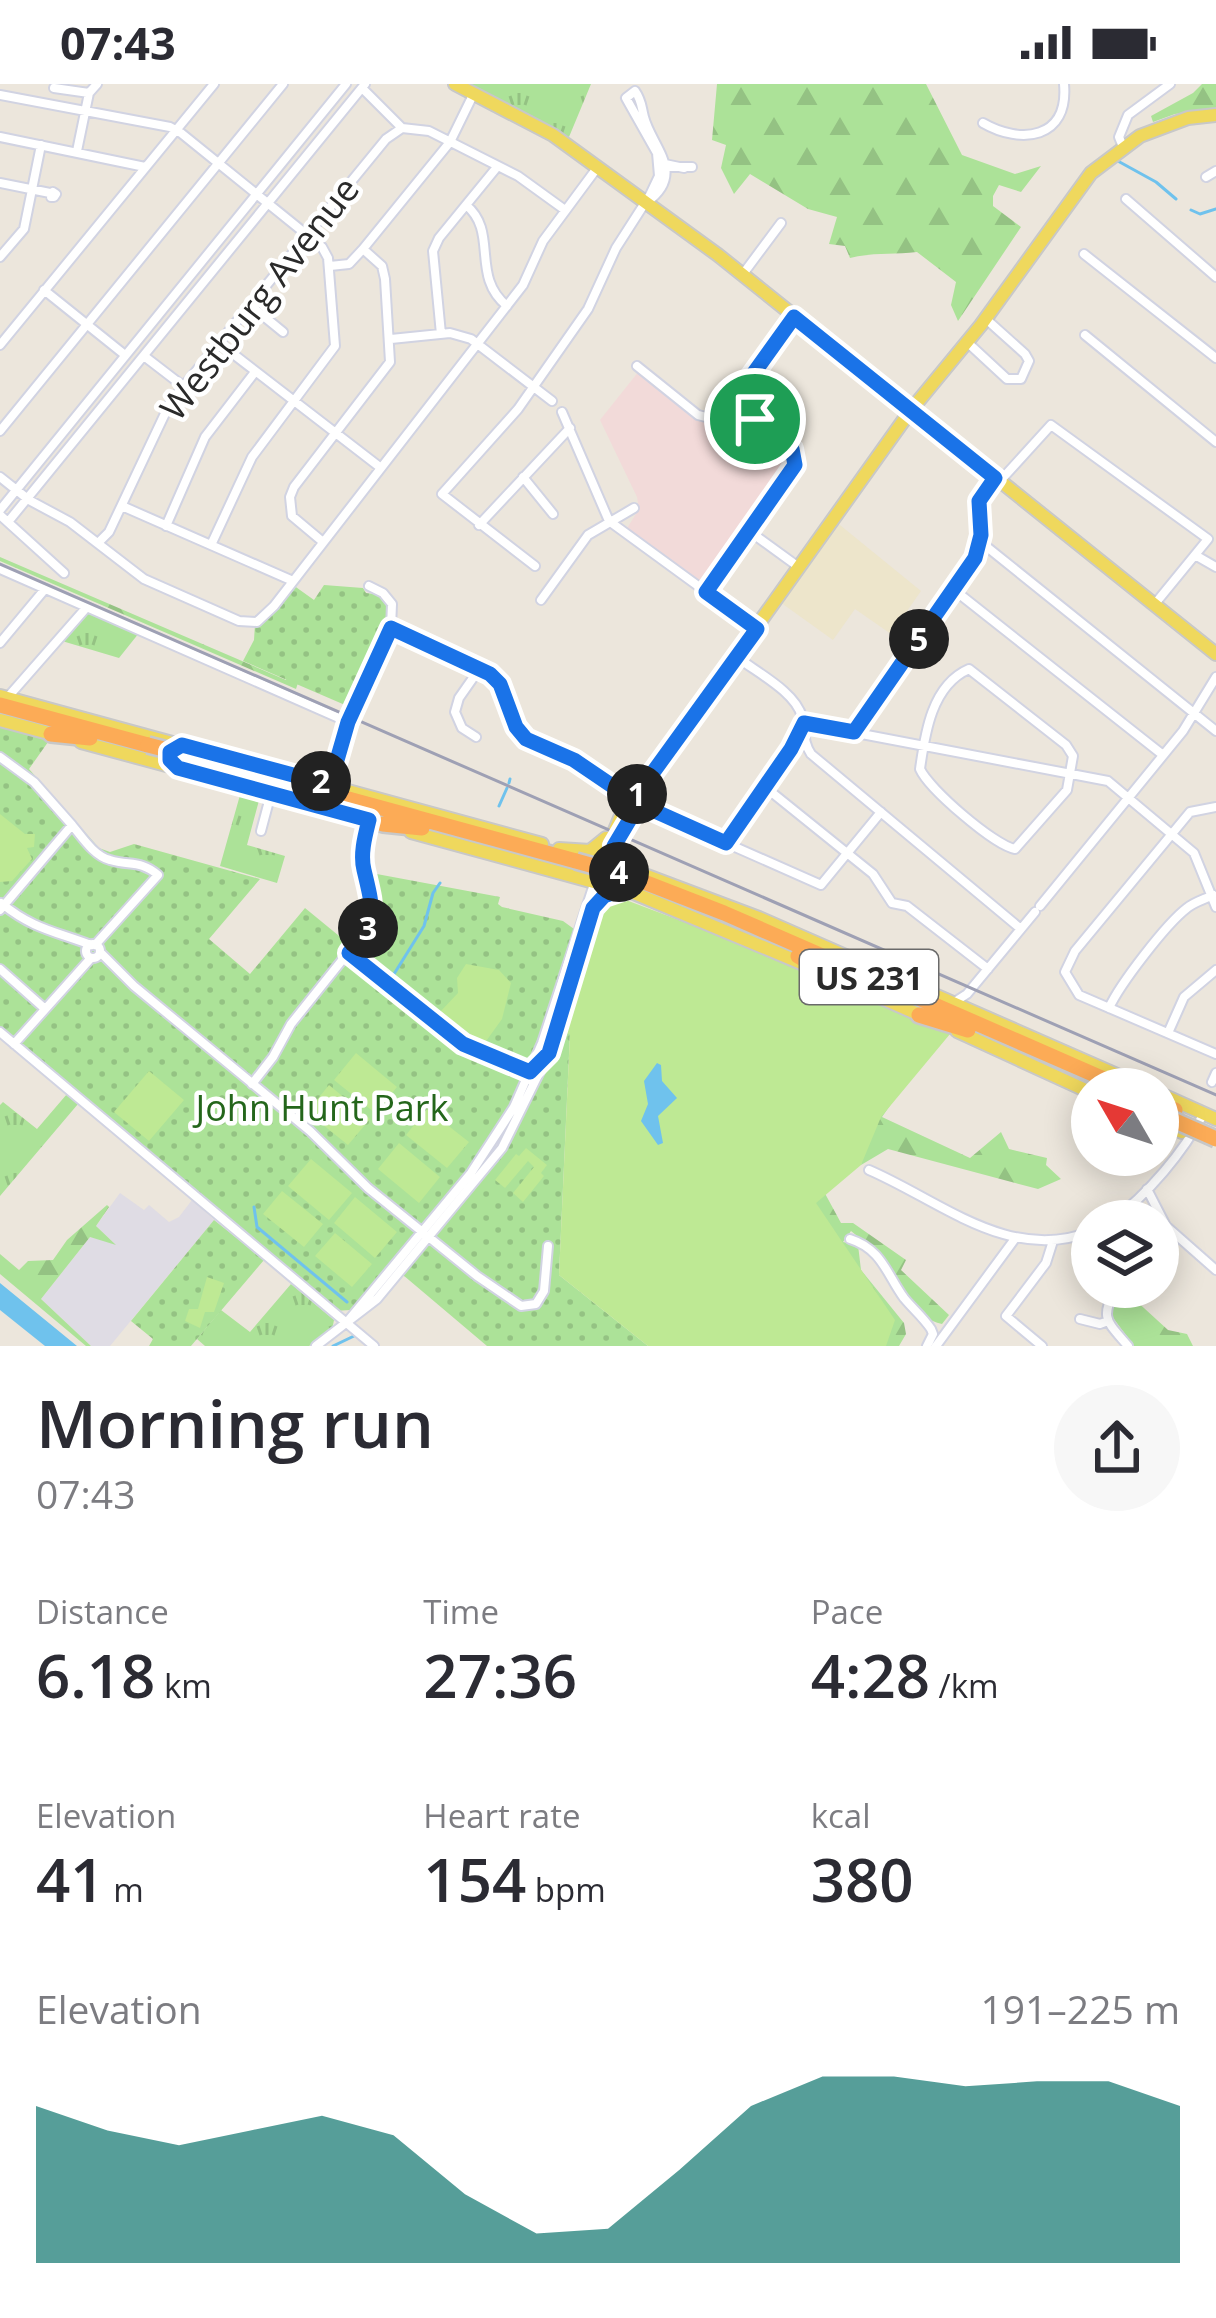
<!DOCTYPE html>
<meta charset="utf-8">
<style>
:root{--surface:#fff;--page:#f7f7f7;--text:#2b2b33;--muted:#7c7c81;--accent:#0f766e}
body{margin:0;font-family:"Open Sans",sans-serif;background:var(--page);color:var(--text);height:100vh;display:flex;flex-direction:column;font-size:45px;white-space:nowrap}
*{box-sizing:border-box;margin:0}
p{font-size:39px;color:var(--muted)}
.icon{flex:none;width:66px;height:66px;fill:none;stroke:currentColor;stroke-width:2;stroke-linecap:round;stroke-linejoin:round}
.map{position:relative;height:1262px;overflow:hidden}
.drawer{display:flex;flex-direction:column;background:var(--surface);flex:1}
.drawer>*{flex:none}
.needle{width:78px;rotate:309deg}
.controls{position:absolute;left:1071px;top:984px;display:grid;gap:24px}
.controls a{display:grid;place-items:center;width:108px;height:108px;border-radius:50%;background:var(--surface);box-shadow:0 6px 30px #0003;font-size:60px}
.pin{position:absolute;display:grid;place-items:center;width:102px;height:102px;color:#fff;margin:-51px;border:6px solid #fff;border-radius:50%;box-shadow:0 3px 12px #0007}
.km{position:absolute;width:60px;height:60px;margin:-30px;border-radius:50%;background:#222;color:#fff;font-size:33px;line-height:60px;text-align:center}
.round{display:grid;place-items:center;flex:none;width:126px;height:126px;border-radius:63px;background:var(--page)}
.head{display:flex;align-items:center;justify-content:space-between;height:204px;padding:0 36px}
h1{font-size:66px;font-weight:600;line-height:90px}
.metrics{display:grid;grid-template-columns:repeat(3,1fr);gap:18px;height:204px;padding:12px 36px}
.metrics div{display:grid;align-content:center}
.metrics b{font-size:60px;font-weight:600}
.metrics small{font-size:33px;font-weight:400}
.metrics p{font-size:33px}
.chart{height:336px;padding:24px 36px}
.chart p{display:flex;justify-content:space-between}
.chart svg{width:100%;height:216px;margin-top:12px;fill:var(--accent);opacity:.7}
.status{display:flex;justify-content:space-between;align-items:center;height:84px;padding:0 60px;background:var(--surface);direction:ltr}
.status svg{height:33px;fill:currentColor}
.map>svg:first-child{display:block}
.industrial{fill:#dfdce4}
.education{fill:#ede5cb}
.medical{fill:#f2dad9}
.grass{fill:url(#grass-tufts)}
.forest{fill:url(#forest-firs)}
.park{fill:url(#park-dots)}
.pitch{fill:#bee994}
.water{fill:#6fc2ed}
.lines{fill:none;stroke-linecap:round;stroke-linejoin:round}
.stream{stroke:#6fc2ed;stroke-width:3}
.minor-casing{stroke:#d1d3e2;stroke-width:12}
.major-casing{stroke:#c8c8c8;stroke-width:16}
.highway-casing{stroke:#c8c8c8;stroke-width:20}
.minor{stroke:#fff;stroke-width:8}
.major{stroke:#efd85d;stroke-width:12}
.highway{stroke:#fcab56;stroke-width:15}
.rail{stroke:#9ea0b4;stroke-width:3}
.highway-bridge-casing{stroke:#c8c8c8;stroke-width:20;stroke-linecap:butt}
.highway-bridge{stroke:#fcab56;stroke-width:15}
.route-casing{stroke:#fff;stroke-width:24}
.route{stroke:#1a73e8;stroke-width:15}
.labels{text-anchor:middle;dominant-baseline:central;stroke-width:9;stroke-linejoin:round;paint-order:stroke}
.shield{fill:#fff;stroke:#6a6a6a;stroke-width:3}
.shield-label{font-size:33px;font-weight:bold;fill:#2a2a2a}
.street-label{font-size:36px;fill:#2a2a2a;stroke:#fff}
.park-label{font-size:36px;fill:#24661b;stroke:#fff}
</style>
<div class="status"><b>07:43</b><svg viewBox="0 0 49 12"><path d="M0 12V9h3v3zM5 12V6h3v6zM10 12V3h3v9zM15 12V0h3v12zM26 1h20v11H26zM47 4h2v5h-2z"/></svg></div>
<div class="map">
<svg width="1216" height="1262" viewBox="0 0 1216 1262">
<defs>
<pattern id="grass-tufts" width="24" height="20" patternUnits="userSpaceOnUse" patternTransform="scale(3)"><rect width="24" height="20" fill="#ace298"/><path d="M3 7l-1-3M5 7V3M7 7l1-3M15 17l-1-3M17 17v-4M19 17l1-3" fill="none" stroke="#94c283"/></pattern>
<pattern id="forest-firs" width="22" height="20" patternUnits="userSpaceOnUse" patternTransform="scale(3)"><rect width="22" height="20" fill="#ace298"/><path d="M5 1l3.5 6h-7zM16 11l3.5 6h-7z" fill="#94c283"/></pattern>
<pattern id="park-dots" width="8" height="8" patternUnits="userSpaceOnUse" patternTransform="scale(3)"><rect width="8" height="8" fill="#ace298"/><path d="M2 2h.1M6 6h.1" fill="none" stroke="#94c283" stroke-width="1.8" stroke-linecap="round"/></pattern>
</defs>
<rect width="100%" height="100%" fill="#ece6dc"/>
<path class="industrial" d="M120,1109L144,1126L149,1121L169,1138L179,1133L192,1116L214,1136L110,1262H91L41,1215L90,1153L114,1159L96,1142Z"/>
<path class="education" d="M835,437L921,507L891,550L855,525L833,556L780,518Z"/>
<path class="medical" d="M639,287L699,335L719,336L733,324L737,325L793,374L705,502L626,446L639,425L637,413L600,336Z"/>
<path class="grass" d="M470,0H591L569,53Z
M87,527L139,549L119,574L62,557Z
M242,704L261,709L247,761L285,772L277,799L220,782Z
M67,1010L78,1020L0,1112V1021L3,1018L37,1045Z
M291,1200L334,1236L332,1246L309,1262H205L197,1255L221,1226L250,1248Z"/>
<path class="forest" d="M717,0H926L962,71L1015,90L1041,82L1021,108L999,101L993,112V122L1021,143L958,237L951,221L956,198L917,168C893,171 874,168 850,174L845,162L829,160L837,133L808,125L750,90L734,110L721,84L726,61L712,56Z
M1202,0H1216V25L1175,30L1153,38L1151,32L1193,9Z
M0,473L286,596L324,519L296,605L0,477Z
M898,1010L882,1033L970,1074L1001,1048L1009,1065L1047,1074L1046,1081L1061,1095L1038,1105L888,1065L861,1081L865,1051Z
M822,1104L841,1139H853L906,1176L901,1186L949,1231L942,1240C914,1234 905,1203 888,1182C878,1169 865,1158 851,1147L843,1158L858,1161L861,1186L904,1239L906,1250L899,1262H882L813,1115Z
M107,1121L109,1123L96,1142L116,1161L90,1153L41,1215L91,1262H86L0,1190V1170L19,1186L28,1177L53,1176L67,1156Z
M1117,1203H1134L1133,1214L1168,1246L1187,1250L1193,1262H1134L1108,1227Z"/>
<path class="park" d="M293,501L314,516L324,501L363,504L366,509L382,511L390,522L389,537L352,624L243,577L254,556L255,540Z
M0,636L53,651L29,685L99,764L110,768L134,760L260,795L209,855L250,890L305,824L344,856L366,827V788L500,813L498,820L502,823L563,837L574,845L542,945L503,1036L479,1074L350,1226L335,1227L0,948Z
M558,948L570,949L559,1191L648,1262H487L403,1191L504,1066L541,997Z
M214,1136L264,1176L191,1262H149L153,1255L131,1237Z"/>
<path class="pitch" d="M0,730L25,750H35L34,763L27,764L32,775L12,797L0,798Z
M610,810L716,850L950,950L881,1033L861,1081L816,1119L895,1236L886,1262H648L559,1191L570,950L558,948L598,822Z
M466,880L499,886L511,899L502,935L484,960L440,928L458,909L457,894Z
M356,969L397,1003L375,1029L334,996Z
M149,987L184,1016L149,1057L114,1028Z
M329,1001L370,1035L348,1061L307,1028Z
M427,1025L469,1058L447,1084L406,1051Z
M399,1059L440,1093L419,1119L378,1085Z
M526,1064L547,1081L541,1089L544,1092L523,1118L513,1109L534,1083L528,1077L505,1104L495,1096L516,1070L519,1072Z
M311,1075L352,1109L329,1136L288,1102Z
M282,1107L323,1140L304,1163L263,1130Z
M355,1113L397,1148L375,1174L334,1139Z
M335,1149L372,1180L352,1203L315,1172Z
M207,1193L224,1199L214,1228H205L200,1244L185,1237L189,1225H198Z"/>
<path class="water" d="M657,979L661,981L662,997L677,1014L658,1032L663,1059L658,1061L641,1037L648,1020L644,997Z
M0,1199L77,1262H45L0,1226Z"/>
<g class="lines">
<path class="stream" d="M1116,76L1156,98L1176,115
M1191,126L1200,130L1216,125
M509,699L510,695
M499,722L507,704
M393,899L394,890L424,842L433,809L440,799
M254,1123L257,1143L347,1218
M333,1262L354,1252"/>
<g class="minor-casing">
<path id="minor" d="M54,4L89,9
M362,4L402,44L429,47L518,92L565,126
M0,11L170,43L181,49L322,163L328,174L335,262L252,373L211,461
M983,39C1021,61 1069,55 1064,0
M0,53L145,83
M1123,63L1119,53L1128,31L1170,0
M77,67L89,9L97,0
M684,84L665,80L659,83H692
M1206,93L1216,87
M0,99L50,109
M53,108L56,110L54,113H51Z
M1126,115L1216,193
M466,121C499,148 470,192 507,222
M1084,170L1216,274
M0,173L24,145L41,61
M330,182L349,180L363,165L450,58L473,11
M743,190L781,139
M44,206L125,271
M250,221L283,248
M441,250L433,167L439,154L497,83
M1085,251L1216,358
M391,255L450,249L471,255L552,317
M967,258L1007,295H1021L1029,277L1025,270L986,235
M219,259L381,384
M0,261L214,0
M144,272L183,302
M637,282L698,331L714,335L724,329L794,233
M562,328L609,437L757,545
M0,347L283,0
M0,393L29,416L70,438L144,495L239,537L257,538L274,522L523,201L543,157L597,84
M523,393L553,430
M1001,396L1051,341L1208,455L1154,521
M122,422L293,497
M0,426L346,0
M0,431L64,489
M8,438L365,0
M479,441L570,344
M166,442L205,353L255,288
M749,447L800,484
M323,458L292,432L290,413L294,403L390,278L385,195L382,182L363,165
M98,459L109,448L170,319L386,55L402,44
M980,462L979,417L995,394
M987,463L1216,647
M1195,471L1216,483
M535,482L442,410L518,325L588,225L616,164L650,111L659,92L657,69L626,14L635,7C642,17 641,22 644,33C651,62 687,89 647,118
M0,485L348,638
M953,505L1163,671
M706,508L797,375L792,365L733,318
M541,516L588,451L634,424
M391,544L491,590L500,600L516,643L529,657L580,680L640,721L821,801L881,728
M0,559L45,505
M737,573C756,588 796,608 802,633C806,648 802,656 811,670L1021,845
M969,585L1066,661L1073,672L1067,706L1015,765C994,761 929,705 920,685C925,649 932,601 969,585Z
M8,613L86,524
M804,639L1108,697L1194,769L1216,823
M854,648L979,464
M476,653L462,644L455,628L459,614L480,584
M0,673L34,698L72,741L0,826
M320,697L333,690L348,638L391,544L392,520L383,509L369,502
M765,703L873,790L892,819L907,822L988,885
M1216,723L1190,728L1075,867L1065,888L1079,911L1216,970
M72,741C82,753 94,772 110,776C129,782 141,776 158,791L95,861
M261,747L269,717
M726,759L791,665L803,656
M1,819C33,845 54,847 91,861
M1040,822L1183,647L1216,593
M86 867a7 7 0 1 1 14 0a7 7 0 1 1-14 0Z
M100,868L134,902L310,1047L368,1104L477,1192L521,1222L536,1220L544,1207L548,1162
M349,869L463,960L530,989
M0,885L44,924
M953,919L967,910L1035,828
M1109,924C1120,900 1166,840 1187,824C1194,818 1205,815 1213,811
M0,948L374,1262
M1168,949L1184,913L1216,886
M14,960L91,874
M1212,998L1216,989
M252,1000L273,973L291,940L367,845L373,817L363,782V760L369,737
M869,1086C941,1117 1010,1180 1092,1147
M1147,1105L1166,1142L1216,1186
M1112,1137C1148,1110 1183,1069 1204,1029
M850,1155C882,1165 887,1191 904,1214C913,1225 923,1233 931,1245L933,1250L927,1262
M1116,1203C1100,1235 1106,1236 1128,1262
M1080,1235L1100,1240L1108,1237
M347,1238L471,1089L514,1023L542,959L595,797
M316,1262L377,1215L502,1064L549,969L601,800
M936,1262L1014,1156
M1042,1262L1006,1232L1046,1179L1053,1157"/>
</g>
<g class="major-casing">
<path id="major" d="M455,0L553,51L718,171L1216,570
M0,612L542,760
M0,636L56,651
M81,658L392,742
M411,748L634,809L806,881
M614,762L627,785
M559,765L590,767L606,754
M597,790L620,734L645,699L911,326L981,241L1091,89L1140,52L1188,34L1216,31
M642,790L759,834L1149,1005
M830,891L927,934
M957,947L1092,1009
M1158,1009L1216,1035
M1158,1037L1182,1048"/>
</g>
<g class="highway-casing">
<path id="highway" d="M0,621L148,661
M51,650L90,654
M187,671L576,777
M243,694L273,710
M383,740L422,744
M626,791L724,829L1127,1005
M798,872L834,893
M919,931L968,946
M1158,1019L1175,1026"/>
</g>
<use href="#minor" class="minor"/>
<use href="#major" class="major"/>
<use href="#highway" class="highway"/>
<path class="rail" d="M0,480L1216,1011"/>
<g class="highway-bridge-casing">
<path id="highway-bridge" d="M148,661L187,671
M576,777L626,791
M1171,1035L1216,1055"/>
</g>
<use href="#highway-bridge" class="highway-bridge"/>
</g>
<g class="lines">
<g class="route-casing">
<path id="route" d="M794,233L995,394L979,417L981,451L975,474L854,648L804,639L791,665L726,759L639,720L614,762L627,785L616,793L622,806L604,812L593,824L549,969L530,988L463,960L349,869C377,834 374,828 364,786C360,770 365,752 369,736L178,684L170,676V668L182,661L319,698L333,690L348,638L391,544L490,590L500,600L516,643L526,655L574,676L633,716L757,545L706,508L795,381L792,365L733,318Z"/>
</g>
<use href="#route" class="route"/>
</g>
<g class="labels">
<rect class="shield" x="800" y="866" width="138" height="54" rx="9"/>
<g class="shield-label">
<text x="869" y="893">US 231</text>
</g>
<g class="street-label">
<text transform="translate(259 214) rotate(-52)">Westburg Avenue</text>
</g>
<g class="park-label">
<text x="322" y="1023">John Hunt Park</text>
</g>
</g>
</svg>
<div class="controls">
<a><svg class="needle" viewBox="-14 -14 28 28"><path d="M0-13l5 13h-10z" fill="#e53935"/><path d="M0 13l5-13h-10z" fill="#7c7c81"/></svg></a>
<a><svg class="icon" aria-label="layers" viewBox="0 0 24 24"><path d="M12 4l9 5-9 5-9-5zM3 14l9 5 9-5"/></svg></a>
</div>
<div class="pin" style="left:755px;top:335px;background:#1e9e55"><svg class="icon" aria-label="arrive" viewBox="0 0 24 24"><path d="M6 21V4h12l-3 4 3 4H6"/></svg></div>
<b class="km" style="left:637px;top:710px">1</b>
<b class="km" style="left:321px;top:697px">2</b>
<b class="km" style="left:368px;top:844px">3</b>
<b class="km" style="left:619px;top:788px">4</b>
<b class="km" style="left:919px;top:555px">5</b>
</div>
<section class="drawer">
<div class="head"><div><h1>Morning run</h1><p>07:43</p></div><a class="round"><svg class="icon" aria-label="share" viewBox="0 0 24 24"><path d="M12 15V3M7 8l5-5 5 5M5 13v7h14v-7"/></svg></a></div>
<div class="metrics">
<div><p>Distance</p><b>6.18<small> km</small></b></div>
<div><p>Time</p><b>27:36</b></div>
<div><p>Pace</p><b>4:28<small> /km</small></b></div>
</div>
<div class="metrics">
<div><p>Elevation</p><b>41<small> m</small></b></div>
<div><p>Heart rate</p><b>154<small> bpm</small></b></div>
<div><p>kcal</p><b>380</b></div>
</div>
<div class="chart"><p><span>Elevation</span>191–225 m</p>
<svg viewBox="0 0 160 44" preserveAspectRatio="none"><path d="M0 44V12L10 17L20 20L30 17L40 14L50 18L60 30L70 38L80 37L90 25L100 12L110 6L120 6L130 8L140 7L150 7L160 12V44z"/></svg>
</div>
</section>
